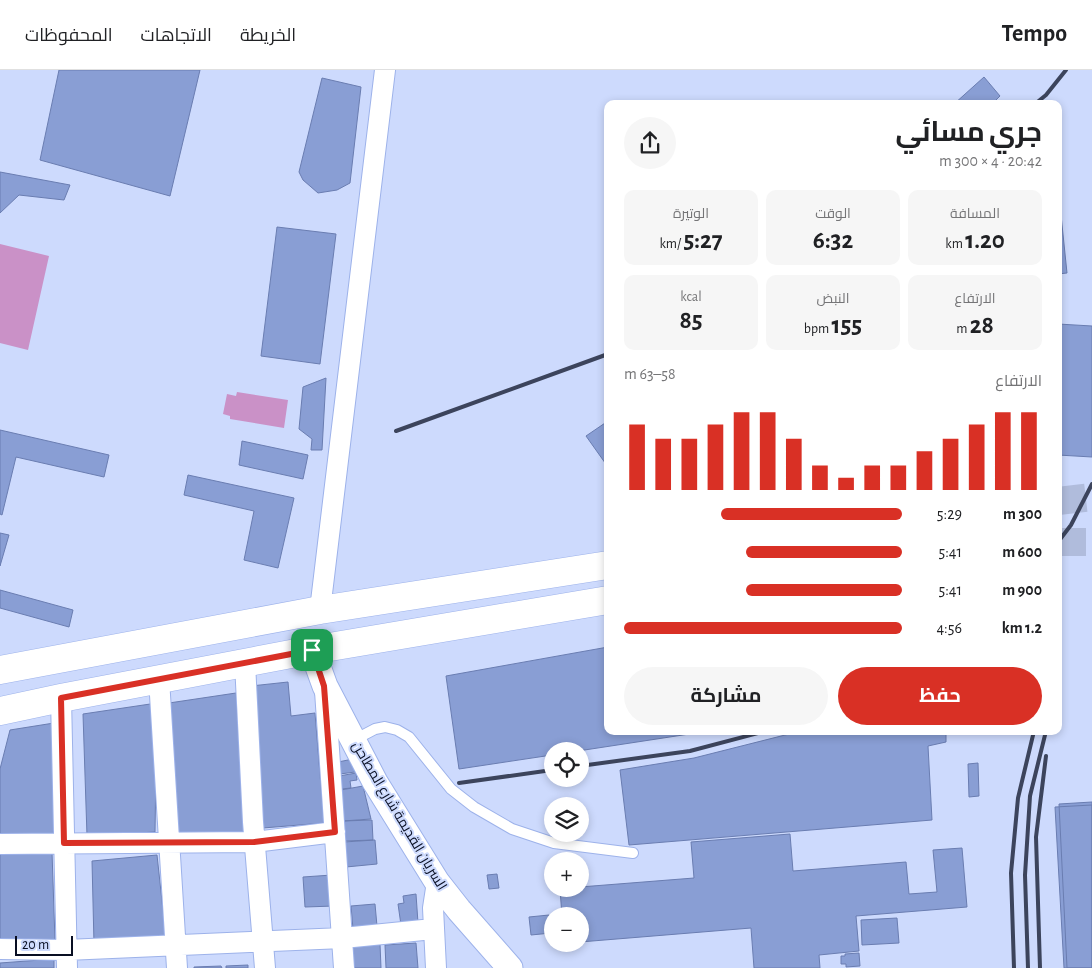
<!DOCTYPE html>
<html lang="ar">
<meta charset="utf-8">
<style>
:root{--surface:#fff;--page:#f6f6f6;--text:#202124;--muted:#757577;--line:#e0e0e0;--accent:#d93025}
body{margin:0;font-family:"Alegreya Sans",Cairo,sans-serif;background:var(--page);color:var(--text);direction:rtl;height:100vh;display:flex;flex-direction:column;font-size:19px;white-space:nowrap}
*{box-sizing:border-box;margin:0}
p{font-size:16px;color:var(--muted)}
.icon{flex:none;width:28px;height:28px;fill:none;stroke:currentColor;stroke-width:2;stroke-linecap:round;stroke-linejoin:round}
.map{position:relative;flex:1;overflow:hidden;direction:ltr}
.details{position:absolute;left:604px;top:30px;width:458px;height:635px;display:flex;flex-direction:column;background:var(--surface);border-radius:10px;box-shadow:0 2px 8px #0003;direction:rtl}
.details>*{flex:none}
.buttons{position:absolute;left:544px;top:672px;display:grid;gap:10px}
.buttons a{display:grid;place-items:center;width:45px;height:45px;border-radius:50%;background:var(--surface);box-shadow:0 2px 8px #0003;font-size:25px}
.scale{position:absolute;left:15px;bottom:12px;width:58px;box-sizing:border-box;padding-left:5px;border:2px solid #090f23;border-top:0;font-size:14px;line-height:18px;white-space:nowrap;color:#090f23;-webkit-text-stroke:4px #cddafd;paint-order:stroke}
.pin{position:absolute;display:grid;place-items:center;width:42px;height:42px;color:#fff;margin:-21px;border-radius:10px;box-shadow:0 2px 8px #0006}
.round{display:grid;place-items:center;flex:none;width:52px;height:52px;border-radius:26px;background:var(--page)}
.head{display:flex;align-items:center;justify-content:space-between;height:85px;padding:0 20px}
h1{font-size:28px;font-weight:700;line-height:38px}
.metrics{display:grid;grid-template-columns:repeat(3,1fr);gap:8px;height:85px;padding:5px 20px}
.metrics div{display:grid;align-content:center;border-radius:10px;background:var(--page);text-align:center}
.metrics b{font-size:25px;font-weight:700}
.metrics small{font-size:14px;font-weight:400}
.metrics p{font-size:14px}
.chart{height:140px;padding:10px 20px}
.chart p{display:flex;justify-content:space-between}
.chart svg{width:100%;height:90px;margin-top:5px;stroke:var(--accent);stroke-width:6}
.cta{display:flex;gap:10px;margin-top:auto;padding:10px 20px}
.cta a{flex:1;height:58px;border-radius:30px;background:var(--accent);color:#fff;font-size:20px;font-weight:700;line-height:58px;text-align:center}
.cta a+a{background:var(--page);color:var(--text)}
ul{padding:0 20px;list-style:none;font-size:16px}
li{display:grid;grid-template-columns:80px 60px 1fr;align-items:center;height:38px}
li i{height:12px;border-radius:6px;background:var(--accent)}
header{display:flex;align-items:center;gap:30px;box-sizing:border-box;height:70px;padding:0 25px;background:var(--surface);border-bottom:1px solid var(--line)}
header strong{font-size:24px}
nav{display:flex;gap:28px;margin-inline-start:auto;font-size:18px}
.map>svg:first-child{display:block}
.water{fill:#ca91c7}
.building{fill:#899ed4;stroke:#6a7db1}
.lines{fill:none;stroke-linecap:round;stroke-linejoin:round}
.secondary-tunnel{stroke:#b0bcdc;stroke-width:28;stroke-dasharray:28 14;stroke-linecap:butt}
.service-casing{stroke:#9db2ea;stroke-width:12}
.minor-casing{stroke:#9db2ea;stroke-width:22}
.tertiary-casing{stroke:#9db2ea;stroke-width:27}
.secondary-casing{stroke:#9db2ea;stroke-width:29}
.service{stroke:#fff;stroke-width:10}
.minor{stroke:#fff;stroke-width:20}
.tertiary{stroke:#fff;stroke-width:25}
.secondary{stroke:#fff;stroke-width:28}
.rail{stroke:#3c445c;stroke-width:4}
.route-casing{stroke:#fff;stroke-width:10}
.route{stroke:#d93025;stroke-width:6}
.labels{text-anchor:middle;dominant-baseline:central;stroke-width:4;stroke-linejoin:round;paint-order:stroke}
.street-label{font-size:14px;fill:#090f23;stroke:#cddafd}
</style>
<header>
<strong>Tempo</strong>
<nav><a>الخريطة</a><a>الاتجاهات</a><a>المحفوظات</a></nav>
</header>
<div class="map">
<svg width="1092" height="898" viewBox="0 0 1092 898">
<rect width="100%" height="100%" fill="#cddafd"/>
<path class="water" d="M0,174L49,186L28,280L0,273Z
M237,322L288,330L284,358L230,349V346L223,344L227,324L236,326Z"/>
<path class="building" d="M59,0H200L170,126L40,90Z
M984,7L1000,26L992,34H954Z
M322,8L361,17L350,113L337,120L318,123L303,110L299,102Z
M0,102L70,115L64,130L19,125L0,143Z
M1061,145L1067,203L1058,204V146Z
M277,157L336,164L320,294L261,286Z
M1058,254L1092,256V387L1058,385Z
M326,308L322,380H311L312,369L299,359L303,317Z
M608,351V397L586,366Z
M0,360L109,385L104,407L16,387L2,445L0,444Z
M242,371L308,385L303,409L239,395Z
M188,405L294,428L278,498L244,490L254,441L184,425Z
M0,463L9,465L0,496Z
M0,520L73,540L69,557L0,538Z
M608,577V661H709L578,681H552V685L459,699L446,606Z
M288,612L291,646L315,643L324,753L263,758L251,616Z
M236,623L244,763L172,765L169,633Z
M157,633L155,762L87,766L83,644Z
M54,653L55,764L0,767V699L10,660Z
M801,661H946V672L928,676L932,750L629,775L620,700L694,688Z
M353,689L355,702L340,704L338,692Z
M978,693L979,726L969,727L968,694Z
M356,703L357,710L350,711L351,718L341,719L339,706Z
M363,716L371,749L343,751L341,720Z
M1092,732V898H1067L1059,734Z
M1092,735V898H1064L1055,737Z
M372,750L373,770L344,771L343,751Z
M790,764L793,801L906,792L909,824L937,822L933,780L962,778L967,837L856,846L859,881L819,885L820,898H754L751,858L580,872V846H562L560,819H580V817L694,808L691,772Z
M375,770L377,794L346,797L344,772Z
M0,781L52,782L55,871H0Z
M157,785L166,868L94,874L92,791Z
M497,804L499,818L489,819L487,805Z
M332,805L334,836L305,837L303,807Z
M416,824L418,853L401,855L398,834L404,833L403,826Z
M375,834L377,856L353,859L351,836Z
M549,845L551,863L531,865L529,847Z
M897,848L899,873L862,875L861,850Z
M416,873L418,898H386L385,875Z
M380,874L381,898H351L349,876Z
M859,883L860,896L846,897V894H841V886H845V884Z
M54,889V898H0V893Z
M248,895V898H226V896Z
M221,896L222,898H194V897Z"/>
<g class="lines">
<path class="secondary-tunnel" d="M1058,431L1092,427
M1058,472H1092"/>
<g class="service-casing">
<path id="service" d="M354,670L375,659L385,657L397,660L409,667L451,719L474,737L512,759L554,773L633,783"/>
</g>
<g class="minor-casing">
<path id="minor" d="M320,540L385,0
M245,593L253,752L265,898
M159,609L177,898
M325,621L344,898
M61,628L67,898
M0,774L254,772L335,762
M0,879L66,880L343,868L433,859
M436,898L433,838L437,812"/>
</g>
<g class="tertiary-casing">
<path id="tertiary" d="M312,580L325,616L375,712L437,812L459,840L510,898"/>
</g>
<g class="secondary-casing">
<path id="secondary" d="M0,600L320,540L608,495
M0,641L61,628L312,580L608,530"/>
</g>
<use href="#service" class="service"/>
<use href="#minor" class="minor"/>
<use href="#tertiary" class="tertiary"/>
<use href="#secondary" class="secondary"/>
<path class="rail" d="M1035,34L1046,25L1066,0
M396,361L608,284
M1058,472L1071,455L1092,414
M1058,596L1059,581
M580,696L690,681L766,661
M459,713L552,700
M1014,898L1011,803L1018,728L1034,661
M1028,898L1025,805L1030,726L1046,661
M1040,898L1036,767L1046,686"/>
</g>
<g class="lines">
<g class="route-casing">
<path id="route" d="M312,580L324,616L335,762L254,772L64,773L61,628Z"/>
</g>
<use href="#route" class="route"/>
</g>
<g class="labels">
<g class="street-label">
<text transform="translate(399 746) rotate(59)">السريان القديمة شارع المطاحن</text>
</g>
</g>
</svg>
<div class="buttons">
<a><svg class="icon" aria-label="locate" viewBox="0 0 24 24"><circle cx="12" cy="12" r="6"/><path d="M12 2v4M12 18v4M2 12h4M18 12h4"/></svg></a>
<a><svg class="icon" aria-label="layers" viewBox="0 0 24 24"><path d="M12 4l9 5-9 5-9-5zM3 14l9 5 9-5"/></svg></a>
<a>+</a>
<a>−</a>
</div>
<div class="scale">20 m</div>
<div class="pin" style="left:312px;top:580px;background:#1e9e55"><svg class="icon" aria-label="arrive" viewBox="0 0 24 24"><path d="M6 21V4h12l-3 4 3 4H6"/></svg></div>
<section class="details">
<div class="head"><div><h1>جري مسائي</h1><p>20:42 · 4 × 300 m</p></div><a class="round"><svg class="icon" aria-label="share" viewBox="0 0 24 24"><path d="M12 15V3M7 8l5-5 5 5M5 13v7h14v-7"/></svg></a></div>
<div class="metrics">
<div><p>المسافة</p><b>1.20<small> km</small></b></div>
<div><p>الوقت</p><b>6:32</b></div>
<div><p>الوتيرة</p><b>5:27<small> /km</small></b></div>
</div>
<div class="metrics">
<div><p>الارتفاع</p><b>28<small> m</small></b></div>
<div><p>النبض</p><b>155<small> bpm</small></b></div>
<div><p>kcal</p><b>85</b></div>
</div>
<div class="chart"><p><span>الارتفاع</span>58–63 m</p>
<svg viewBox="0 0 160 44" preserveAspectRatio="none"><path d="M5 44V12M15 44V19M25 44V19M35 44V12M45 44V6M55 44V6M65 44V19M75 44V32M85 44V38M95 44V32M105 44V32M115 44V25M125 44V19M135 44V12M145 44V6M155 44V6"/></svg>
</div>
<ul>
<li><b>300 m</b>5:29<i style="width:65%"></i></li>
<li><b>600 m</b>5:41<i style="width:56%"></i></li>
<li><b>900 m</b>5:41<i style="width:56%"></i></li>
<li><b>1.2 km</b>4:56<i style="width:100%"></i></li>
</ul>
<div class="cta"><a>حفظ</a><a>مشاركة</a></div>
</section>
</div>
